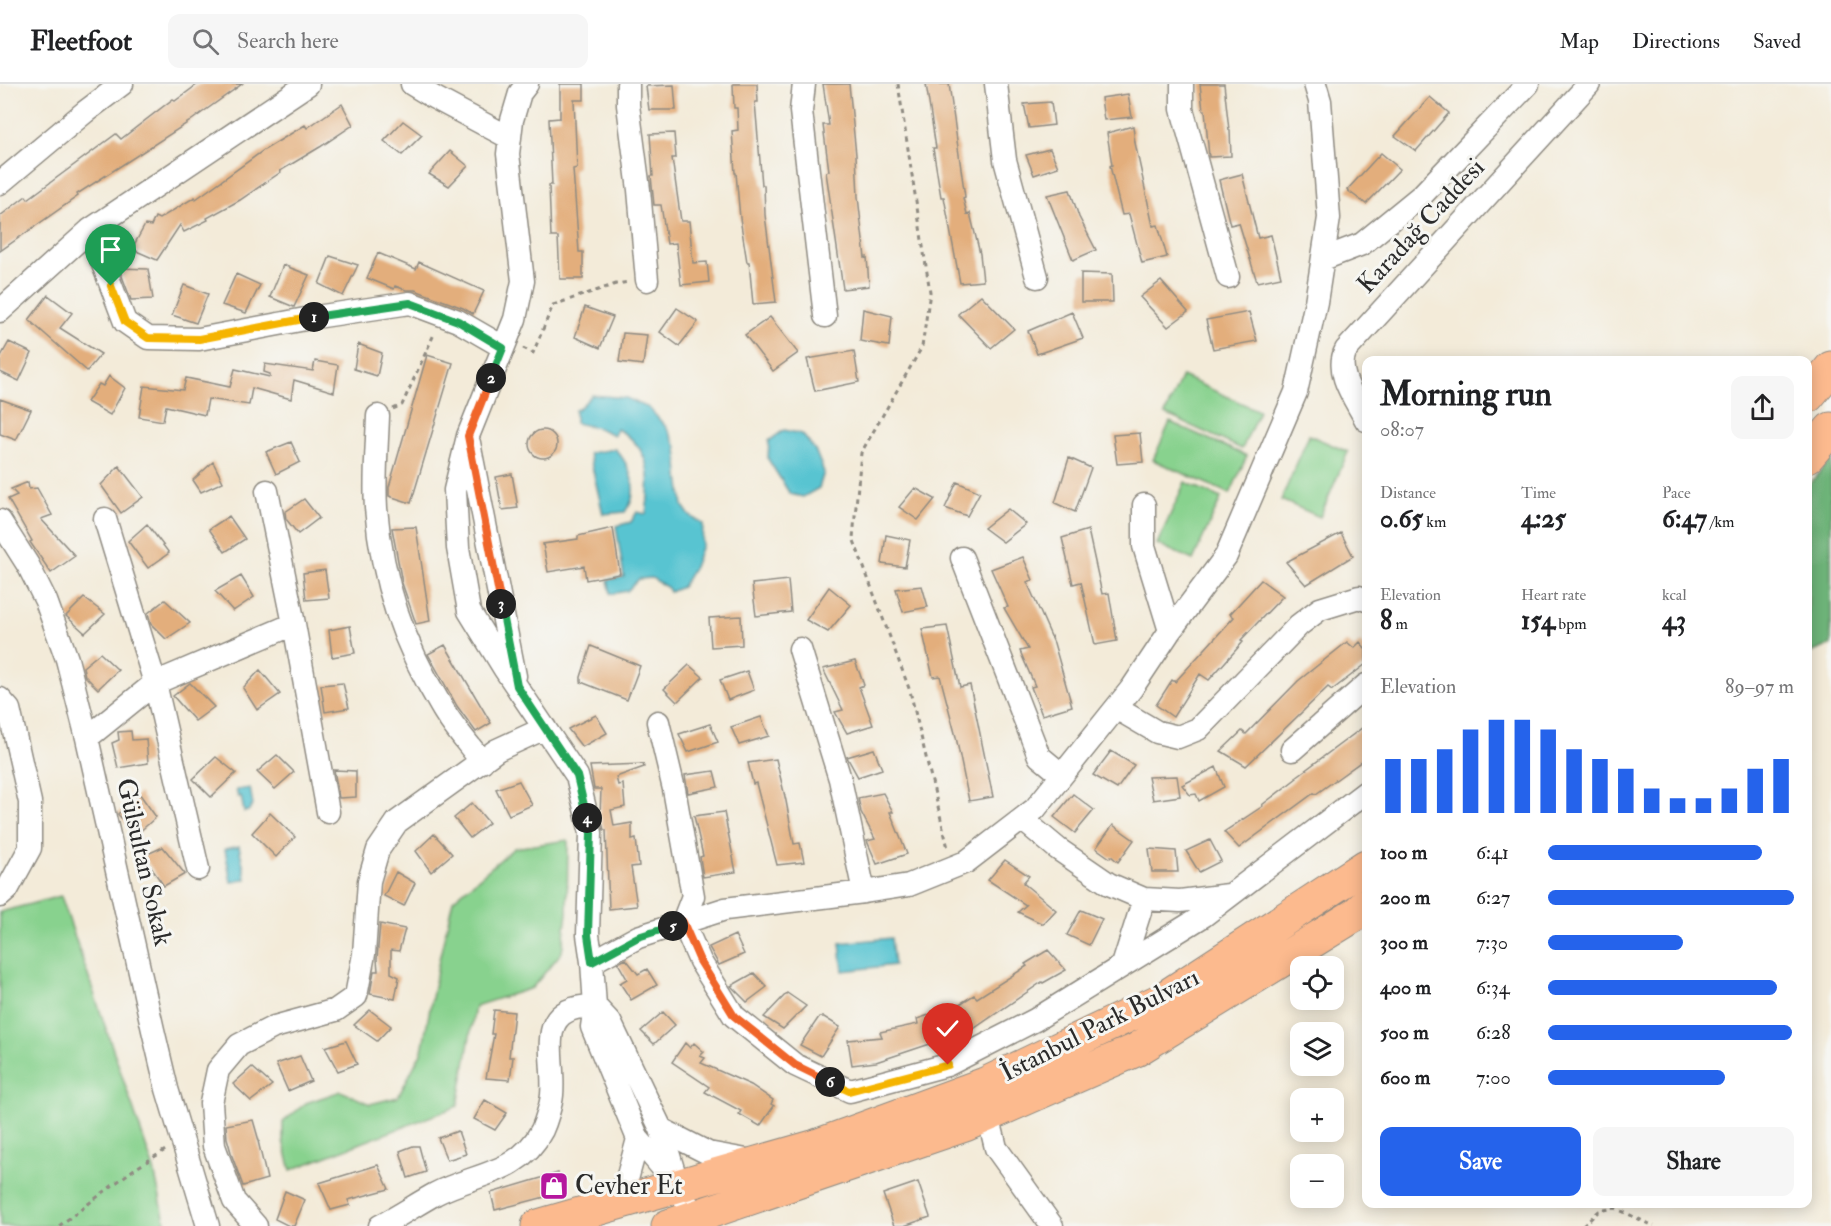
<!DOCTYPE html>
<meta charset="utf-8">
<style>
:root{--surface:#fff;--page:#f6f6f6;--text:#202124;--muted:#757577;--line:#e0e0e0;--accent:#2563eb}
body{margin:0;font-family:"IM FELL Double Pica",serif;background:var(--page);color:var(--text);height:100vh;display:flex;flex-direction:column;font-size:22px;white-space:nowrap}
*{box-sizing:border-box;margin:0}
p{font-size:20px;color:var(--muted)}
.icon{flex:none;width:33px;height:33px;fill:none;stroke:currentColor;stroke-width:2;stroke-linecap:round;stroke-linejoin:round}
.map{position:relative;flex:1;overflow:hidden}
.drawer{position:absolute;left:1362px;top:272px;width:450px;height:852px;display:flex;flex-direction:column;background:var(--surface);border-radius:12px;box-shadow:0 3px 15px #0003}
.drawer>*{flex:none}
.controls{position:absolute;left:1290px;top:872px;display:grid;gap:12px}
.controls a{display:grid;place-items:center;width:54px;height:54px;border-radius:12px;background:var(--surface);box-shadow:0 3px 15px #0003;font-size:30px}
.pin{position:absolute;display:grid;place-items:center;width:51px;height:51px;color:#fff;margin:-62px -26px;border-radius:50% 50% 50% 0;rotate:-45deg;box-shadow:0 0 6px #0007}
.pin .icon{rotate:45deg}
.km{position:absolute;width:30px;height:30px;margin:-15px;border-radius:50%;background:#222;color:#fff;font-size:16px;line-height:30px;text-align:center}
.round{display:grid;place-items:center;flex:none;width:63px;height:63px;border-radius:12px;background:var(--page)}
.summary{display:flex;align-items:center;justify-content:space-between;height:102px;padding:0 18px}
h1{font-size:33px;font-weight:700;line-height:45px}
.metrics{display:grid;grid-template-columns:repeat(3,1fr);gap:9px;height:102px;padding:6px 18px}
.metrics div{display:grid;align-content:center}
.metrics b{font-size:26px;font-weight:700}
.metrics small{font-size:16px;font-weight:400}
.metrics p{font-size:16px}
.chart{height:168px;padding:12px 18px}
.chart p{display:flex;justify-content:space-between}
.chart svg{width:100%;height:108px;margin-top:6px;stroke:var(--accent);stroke-width:6}
.cta{display:flex;gap:12px;margin-top:auto;padding:12px 18px}
.cta a{flex:1;height:69px;border-radius:12px;background:var(--accent);color:#fff;font-size:24px;font-weight:700;line-height:69px;text-align:center}
.cta a+a{background:var(--page);color:var(--text)}
ul{padding:0 18px;list-style:none;font-size:20px}
li{display:grid;grid-template-columns:96px 72px 1fr;align-items:center;height:45px}
li i{height:15px;border-radius:8px;background:var(--accent)}
header{display:flex;align-items:center;gap:36px;box-sizing:border-box;height:84px;padding:0 30px;background:var(--surface);border-bottom:2px solid var(--line)}
header strong{font-size:28px}
nav{display:flex;gap:33px;margin-inline-start:auto;font-size:21px}
.search{width:420px;height:54px;background:var(--page);display:flex;align-items:center;gap:15px;box-sizing:border-box;padding:0 21px;border-radius:12px;color:var(--muted);font-size:22px}
.map>svg:first-child{display:block}
.green{fill:#88d28e;stroke:#5a7e5c;stroke-width:1.5}
.forest{fill:#6eb479;stroke:#4c7052;stroke-width:1.5}
.water{fill:#58c4d1;stroke:#42787e;stroke-width:1.5}
.building{fill:#e3ae7b}
.lines{fill:none;stroke-linecap:round;stroke-linejoin:round}
.minor-casing{stroke:#8f8b82;stroke-width:25}
.highway-casing{stroke:#8f8b82;stroke-width:35}
.path{stroke:#8f8b82;stroke-width:3;stroke-dasharray:4.5 4.5;stroke-linecap:butt}
.minor{stroke:#fff;stroke-width:22}
.highway{stroke:#fcba8e;stroke-width:33}
.split-1-casing{stroke:#fff;stroke-width:12}
.split-2-casing{stroke:#fff;stroke-width:12}
.split-3-casing{stroke:#fff;stroke-width:12}
.split-4-casing{stroke:#fff;stroke-width:12}
.split-5-casing{stroke:#fff;stroke-width:12}
.split-6-casing{stroke:#fff;stroke-width:12}
.split-7-casing{stroke:#fff;stroke-width:12}
.split-1{stroke:#f5b400;stroke-width:8}
.split-2{stroke:#22a559;stroke-width:8}
.split-3{stroke:#f0652b;stroke-width:8}
.split-4{stroke:#22a559;stroke-width:8}
.split-5{stroke:#22a559;stroke-width:8}
.split-6{stroke:#f0652b;stroke-width:8}
.split-7{stroke:#f5b400;stroke-width:8}
.labels{text-anchor:middle;dominant-baseline:central;stroke-width:6;stroke-linejoin:round;paint-order:stroke}
.street-label{font-size:26px;fill:#2b2b2b;stroke:#f6f6f2}
.poi-label{font-size:26px;fill:#2b2b2b;stroke:#f6f6f2;text-anchor:start}
</style>
<header>
<strong>Fleetfoot</strong>
<div class="search"><svg class="icon" aria-label="search" viewBox="0 0 24 24"><circle cx="10" cy="10" r="6"/><path d="M15 15l6 6"/></svg>Search here</div>
<nav><a>Map</a><a>Directions</a><a>Saved</a></nav>
</header>
<div class="map">
<svg width="1831" height="1142" viewBox="0 0 1831 1142">
<rect width="100%" height="100%" fill="#f6f6f2"/>
<filter id="ink" filterUnits="userSpaceOnUse"><feTurbulence type="fractalNoise" baseFrequency=".0167" numOctaves="2"/><feDisplacementMap in="SourceGraphic" scale="12" xChannelSelector="R" yChannelSelector="G"/><feConvolveMatrix kernelMatrix="1 2 1 2 8 2 1 2 1" color-interpolation-filters="sRGB"/></filter>
<filter id="wash" filterUnits="userSpaceOnUse"><feTurbulence type="fractalNoise" baseFrequency=".008" numOctaves="4" result="noise"/><feDisplacementMap in="SourceGraphic" scale="24" xChannelSelector="R" yChannelSelector="G"/><feGaussianBlur stdDeviation="1.35" result="paint"/><feColorMatrix in="noise" values="0 0 0 0 0 0 0 0 0 0 0 0 0 0 0 0 0 1.4 0 .05"/><feComposite in="paint" operator="in"/></filter>
<g filter="url(#wash)">
<rect width="100%" height="100%" fill="#f3ebd9"/>
<path class="green" d="M1182,292L1259,327L1242,365L1165,330Z
M1170,338L1247,372L1230,410L1153,376Z
M1309,351L1348,368L1320,433L1281,416Z
M1185,398L1221,414L1193,476L1157,460Z
M568,756L567,829L562,868L532,904L475,922L458,1022L291,1086L283,1057V1038L306,1019L341,1007L370,1020L398,1013L422,967L439,876L453,816L514,764Z
M61,812L154,1086L166,1142H0V828Z"/>
<path class="forest" d="M1831,375V561L1808,570V402Z"/>
<path class="water" d="M592,311L626,314L649,324L666,343L677,363L679,392L683,422L690,432L703,440L702,461L694,483L682,503L670,508L668,504L652,494L639,495L627,507L611,510L608,496L624,493L616,442L631,438L637,428L646,430C651,395 652,363 617,345L614,351L598,344L575,339V326C583,323 585,317 592,311Z
M784,346L802,350L815,366L824,388L819,404L803,413L790,410L768,375L769,357Z
M615,365C627,377 636,397 632,415C631,419 627,424 625,428L603,430L589,369Z
M250,704L253,721L248,727L244,728L241,712L238,713L236,706Z
M239,762L246,795L231,798L225,765Z
M891,854L894,881L843,887L840,859Z"/>
<g id="blocks">
<path class="building" d="M198,0H242L189,38L77,110L78,112L0,167V132L26,112L28,115L116,50L121,55L173,15L175,17Z
M560,0H584V16H574L577,84L573,85L579,168H583V195H560L558,153H551L549,101H552L549,35L560,34Z
M733,0H757L758,18H755L762,101H764L765,131L776,218L753,220L749,178H747L740,134L736,89H735L732,47L738,46L737,24H734Z
M823,0H849L856,71L858,113L865,174L867,173L869,202L843,205L826,88L829,87L823,41H829Z
M926,0H949L965,113L963,114L967,130L970,129L980,170L983,197L960,199L944,113H941L933,64H936Z
M1200,0H1224L1229,46H1230L1231,72L1209,73L1205,26H1203Z
M674,1L676,26H649L646,2Z
M1128,10L1132,33L1104,36L1101,14Z
M1430,13L1449,29L1416,67L1395,52Z
M1051,18L1054,41L1029,44L1024,20Z
M342,20L353,41L320,63L280,87L281,88L240,116L207,134L208,136L184,148L180,141L157,176L134,166V161L145,141L151,142L155,133L159,135L195,113L196,115L264,66L305,41L307,44Z
M403,37L422,51L402,71L384,57Z
M1133,42L1135,59L1153,142L1158,141L1167,173L1142,179L1129,130L1122,131L1110,82L1112,81L1107,49Z
M674,49L676,74H672L681,137H689L693,179L707,178L709,198L681,201L676,159L667,160L661,121H654L651,92H653L650,50Z
M1050,65L1058,83L1034,91L1026,71Z
M450,67L468,82L449,102L429,90Z
M1381,69L1400,85L1366,120L1347,106Z
M1242,90L1258,154L1271,151L1281,193L1257,198L1239,139L1230,141L1219,96Z
M1070,106L1079,133L1096,166L1073,176L1047,111Z
M378,169L416,185L419,178L484,207L473,230L463,224L415,206H406L395,202L394,205L367,194Z
M330,172L358,181L343,212L319,200Z
M283,181L309,191L294,223L270,213Z
M119,184L148,185L153,215L131,216Z
M1081,189L1112,190L1113,218H1081Z
M236,190L260,201L246,229L222,221Z
M1161,197L1188,228L1168,243L1140,213Z
M184,201L208,210L196,239L172,231Z
M48,211L72,229L60,244L101,270L87,287L29,236Z
M981,211L1014,245L991,264L958,230Z
M585,223L613,233L600,264L575,253Z
M677,224L698,238L679,262L660,248Z
M863,225L892,232L889,262L860,257Z
M1072,228L1083,254L1037,270L1028,247Z
M1249,228L1257,257L1213,265L1206,236Z
M770,233L798,269L773,287L745,251Z
M623,249L647,251L643,281L619,278Z
M9,258L32,269L19,297L0,288V274Z
M358,260L382,269L377,292L354,285Z
M854,267L859,298L815,307L807,275Z
M427,271L453,279L411,419L389,412V403Z
M315,277L338,281L334,308L294,296L291,315L252,304L249,321L208,315L205,331L166,322L163,337L139,333L144,302L183,306L186,294L230,303L235,285L270,293V290L264,288L265,280L313,287Z
M109,292L125,304L110,331L87,318L99,300L103,302Z
M0,315L31,326L16,356L0,350Z
M529 360a14 14 0 1 1 28 0a14 14 0 1 1-28 0Z
M1140,349L1143,378L1117,380L1113,351Z
M291,358L300,378L276,390L266,368Z
M1069,374L1091,384L1075,428L1055,419Z
M213,378L223,398L201,408L193,396Z
M119,382L143,413L121,429L101,401Z
M512,390L518,424L502,426L496,393Z
M28,398L29,405L37,404L52,431L41,435L75,472L51,489L30,458L32,457L8,415L17,411L11,405Z
M957,398L980,408L967,432L945,424Z
M915,404L935,415L918,436L899,423Z
M304,415L319,434L298,450L286,435L285,428Z
M1008,425L1026,440L1003,458L984,444Z
M229,432L245,455L225,468L209,445Z
M147,440L169,469L148,484L128,457Z
M416,443L430,537L416,540L402,499L392,444Z
M613,444L620,490L586,496L584,482L548,488L543,460L578,455V452Z
M1088,446L1102,510L1109,509L1117,557L1095,561L1081,498L1073,500L1062,454Z
M1341,449L1353,472L1306,501L1286,478Z
M886,451L910,456L905,483L882,480Z
M1023,473L1033,496L1027,498L1054,559L1072,622L1042,631L1031,603L1035,602L1020,567L1028,565L1004,524L1008,523L991,485Z
M325,486L329,514L306,516L303,489Z
M241,492L254,513L233,527L215,507Z
M788,496L791,528L756,532L752,500Z
M1261,496L1283,512L1241,556L1243,558L1209,596L1200,590L1173,633L1156,621L1172,596L1175,598L1234,533L1230,530Z
M922,502L928,523L903,528L896,505Z
M829,503L851,521L828,548L806,536Z
M84,514L105,530L85,549L66,532Z
M165,516L190,539L166,555L151,540L148,529Z
M741,532L742,561L711,563L709,534Z
M350,542L355,569L332,573L329,546Z
M947,542L960,603L970,601L993,713L969,717L956,653L940,592L933,593L922,545Z
M1347,558L1354,564L1360,558L1366,565V580L1332,606L1328,603L1246,682L1221,667L1242,647L1246,650L1298,597Z
M445,561L491,639L476,648L457,622L428,570Z
M591,562L640,582L627,616L581,598V593Z
M100,569L118,586L98,605L85,592L83,583Z
M855,577L864,601L859,603L873,641L847,649L835,628L843,626L823,585Z
M689,581L703,593L677,618L664,605Z
M260,586L280,610L257,626L243,604Z
M747,587L754,606L728,616L720,596Z
M190,599L214,623L195,637L173,612Z
M343,599L349,624L325,628L321,601Z
M596,631L607,649L582,663L568,645Z
M761,633L769,652L739,661L731,643Z
M710,640L718,658L688,668L679,650Z
M1366,641V674L1316,710L1314,709L1239,764L1224,748L1263,722L1262,721L1297,694L1296,693Z
M131,647L132,656L146,655L148,679L118,684L112,659L119,656L118,648Z
M874,665L882,685L858,693L847,673Z
M1111,667L1134,681L1117,705L1093,691Z
M277,671L294,688L275,705L257,688Z
M216,673L236,689L211,713L193,695Z
M776,675L786,717L794,760L800,759L804,778L777,781L756,699L753,700L748,679Z
M643,680L644,683L616,693L618,701L623,700L625,723L611,726L614,742L632,739V756L636,755L639,782L631,783L637,822L609,825L606,746H604L600,731L601,705H594L590,682Z
M1216,683L1224,703L1199,717L1196,710L1190,711L1182,701Z
M334,686L356,687V713L339,714Z
M714,687L718,703L688,709L685,691Z
M1177,692L1180,712L1153,716L1148,693Z
M519,697L532,721L509,731L496,705Z
M139,709L156,733L135,752L118,730Z
M883,709L893,728H890L907,770L877,780L867,757L875,755L861,728L858,714Z
M1073,710L1094,726L1075,749L1054,733Z
M472,719L489,739L470,754L454,734Z
M724,728L736,788L703,793L700,773L703,772L694,732Z
M270,729L295,753L276,773L252,749Z
M1113,741L1134,756L1118,778L1111,772L1110,774L1096,764Z
M434,750L452,770L431,788L416,767Z
M1210,756L1221,777L1199,788L1186,767Z
M163,763L185,790L164,802L143,772Z
M1149,765L1176,767L1178,788H1152Z
M1005,776L1029,792L1023,799L1056,826L1043,840L1018,828L1026,821L988,796Z
M396,788L415,799L404,822L384,812Z
M1081,826L1102,835L1089,861L1067,851Z
M380,840L405,845L399,867L391,866V889L399,893L395,915L370,910L374,887H378L377,875Z
M735,851L744,870L719,881L709,863Z
M1048,866L1066,886L1043,899L1042,898L972,946L876,978L852,981L848,956L882,953L880,948L918,940L917,935L941,927L942,931L974,911L977,914L1027,882L1025,880Z
M626,875L638,890L647,885L657,901L631,916L620,899L627,895L618,879Z
M754,889L767,903L747,918L731,902Z
M787,909L806,922L783,945L764,933Z
M370,926L391,942L377,957L354,941Z
M494,926L514,928L509,973H513L510,996L486,994L494,950H491Z
M663,928L675,941L654,960L641,947Z
M819,933H824L840,943L821,972L800,961Z
M346,957L357,980L338,987L325,963Z
M685,959L690,964L694,959L704,968L700,972L705,974L701,979L751,1001L773,1016L771,1020L774,1022L760,1042L739,1030L741,1027L705,1008L709,1003L672,978Z
M300,972L311,997L288,1007L276,980Z
M252,983L272,1001L251,1017L233,1000Z
M485,1016L507,1029L495,1046L474,1035Z
M253,1036L259,1057H258L267,1095L243,1102L232,1072L227,1054L226,1041Z
M458,1047L466,1070L447,1076L438,1054Z
M413,1062H419L426,1088L408,1094L400,1067Z
M378,1081L389,1105L348,1116L350,1121L331,1126L319,1099Z
M558,1089L564,1108L495,1126L491,1109Z
M918,1098L930,1133L904,1142H894L883,1110Z
M285,1107L305,1116L294,1142H289L275,1135Z"/>
</g>
</g>
<g filter="url(#ink)">
<use href="#blocks" fill-opacity="0" stroke="#8f8b82" stroke-width="1.5"/>
<g class="lines">
<g class="minor-casing">
<path id="minor" d="M412,0L435,14L510,54
M527,0L520,9L512,36L508,70L523,197L515,235L468,352L455,406L458,464L469,527L504,584L577,692L591,749L588,851L592,878L595,922L592,943L638,1055L678,1102
M628,0V21L639,106L647,196
M804,0L801,27L825,232
M996,0L1005,76L1037,193
M1182,0V25L1228,193
M0,99L85,28L122,0
M90,146L125,238L148,254L199,255L316,233L410,219L458,237L503,263
M1323,175L1362,160L1422,111L1528,0
M0,227L90,146L308,0
M378,332C377,362 374,394 376,424C382,498 403,559 441,622C452,642 468,659 482,678
M1366,336C1356,316 1334,288 1346,266L1589,0
M469,359L515,592
M267,407L294,540
M1144,421V462L1170,547
M105,435L155,599L198,785
M0,437L28,481L46,517L67,575L87,654L153,946L167,1005L208,1142
M962,474L1039,672L1062,691
M800,565L840,695L864,808
M0,615L9,625L30,718V764L7,806L0,812
M1116,624L1157,648L1178,653L1198,645L1299,541L1320,525L1359,513L1366,516
M658,638L674,705L693,812L683,838L700,877L734,932L795,981L850,1007L947,981L1035,936L1203,832L1366,708
M87,654L155,599L294,540L328,728
M1292,666L1366,601
M1022,735L1058,765L1109,800L1144,815L1180,817L1229,811
M592,878L638,853L725,825L864,808L909,801L966,778L1035,725L1132,604L1170,547L1226,472L1296,308L1316,218L1329,134L1320,17L1315,0
M1123,881L1144,815
M988,1031L996,1064L1052,1142
M661,1045L708,1069L752,1077
M605,1121L626,1099L638,1055
M256,1142L234,1117L214,1062L211,1019L218,986L239,961L274,943L336,926L356,912L364,870L369,797L378,766L397,738L497,666L545,644
M380,1142C399,1132 417,1120 435,1110C475,1089 519,1091 542,1046C546,1037 551,1021 552,1011C556,970 532,922 595,922L610,938L661,1045L678,1102L694,1133"/>
</g>
<g class="highway-casing">
<path id="highway" d="M1808,312L1831,284
M1808,372L1831,345
M538,1142L816,1062L985,1000L1161,916L1366,782
M668,1142L965,1041L1136,966L1355,831L1366,821"/>
</g>
<path class="path" d="M898,0L930,208L922,263L861,369L853,454L910,607L948,764
M523,264L533,269L553,221L616,200L630,198
M393,325L402,321L435,248
M59,1142L133,1086L167,1065
M1583,1142L1599,1127L1615,1124L1654,1142"/>
<use href="#minor" class="minor"/>
<use href="#highway" class="highway"/>
</g>
</g>
<g class="lines" filter="url(#ink)">
<g class="split-1-casing">
<path id="split-1" d="M111,202L125,238L148,254L199,255L314,233"/>
</g>
<g class="split-2-casing">
<path id="split-2" d="M314,233L410,219L458,237L503,264L491,294"/>
</g>
<g class="split-3-casing">
<path id="split-3" d="M491,294L468,352L501,520"/>
</g>
<g class="split-4-casing">
<path id="split-4" d="M501,520L517,602L577,692L587,734"/>
</g>
<g class="split-5-casing">
<path id="split-5" d="M587,734L591,749L588,851L592,878L638,853L673,842"/>
</g>
<g class="split-6-casing">
<path id="split-6" d="M673,842L683,838L700,877L734,932L795,981L830,998"/>
</g>
<g class="split-7-casing">
<path id="split-7" d="M830,998L849,1007L948,981"/>
</g>
<use href="#split-1" class="split-1"/>
<use href="#split-2" class="split-2"/>
<use href="#split-3" class="split-3"/>
<use href="#split-4" class="split-4"/>
<use href="#split-5" class="split-5"/>
<use href="#split-6" class="split-6"/>
<use href="#split-7" class="split-7"/>
</g>
<defs>
<g id="shop-square" transform="scale(1.5)"><rect x="-9" y="-9" width="18" height="18" rx="4" fill="#b5179e" stroke="#f6f6f2"/><path d="M-5-2.5h2.3a2.7 3.5 0 0 1 5.4 0H5L5.5 6h-11ZM-1.5-2.5h3a1.5 2.3 0 0 0-3 0Z" fill="#fff"/></g>
</defs>
<g fill-rule="evenodd">
<use href="#shop-square" x="554" y="1102"/>
</g>
<g class="labels">
<g class="street-label">
<text transform="translate(1421 142) rotate(-47)">Karadağ Caddesi</text>
<text transform="translate(144 778) rotate(77)">Gülsultan Sokak</text>
<text transform="translate(1100 941) rotate(-27)">İstanbul Park Bulvarı</text>
</g>
<g class="poi-label">
<text x="575" y="1102">Cevher Et</text>
</g>
</g>
</svg>
<div class="controls">
<a><svg class="icon" aria-label="locate" viewBox="0 0 24 24"><circle cx="12" cy="12" r="6"/><path d="M12 2v4M12 18v4M2 12h4M18 12h4"/></svg></a>
<a><svg class="icon" aria-label="layers" viewBox="0 0 24 24"><path d="M12 4l9 5-9 5-9-5zM3 14l9 5 9-5"/></svg></a>
<a>+</a>
<a>−</a>
</div>
<div class="pin" style="left:111px;top:202px;background:#1e9e55"><svg class="icon" aria-label="arrive" viewBox="0 0 24 24"><path d="M6 21V4h12l-3 4 3 4H6"/></svg></div>
<div class="pin" style="left:948px;top:981px;background:#d93025"><svg class="icon" aria-label="check" viewBox="0 0 24 24"><path d="M5 12l5 5 9-10"/></svg></div>
<b class="km" style="left:314px;top:233px">1</b>
<b class="km" style="left:491px;top:294px">2</b>
<b class="km" style="left:501px;top:520px">3</b>
<b class="km" style="left:587px;top:734px">4</b>
<b class="km" style="left:673px;top:842px">5</b>
<b class="km" style="left:830px;top:998px">6</b>
<section class="drawer">
<div class="summary"><div><h1>Morning run</h1><p>08:07</p></div><a class="round"><svg class="icon" aria-label="share" viewBox="0 0 24 24"><path d="M12 15V3M7 8l5-5 5 5M5 13v7h14v-7"/></svg></a></div>
<div class="metrics">
<div><p>Distance</p><b>0.65<small> km</small></b></div>
<div><p>Time</p><b>4:25</b></div>
<div><p>Pace</p><b>6:47<small> /km</small></b></div>
</div>
<div class="metrics">
<div><p>Elevation</p><b>8<small> m</small></b></div>
<div><p>Heart rate</p><b>154<small> bpm</small></b></div>
<div><p>kcal</p><b>43</b></div>
</div>
<div class="chart"><p><span>Elevation</span>89–97 m</p>
<svg viewBox="0 0 160 44" preserveAspectRatio="none"><path d="M5 44V22M15 44V22M25 44V18M35 44V10M45 44V6M55 44V6M65 44V10M75 44V18M85 44V22M95 44V26M105 44V34M115 44V38M125 44V38M135 44V34M145 44V26M155 44V22"/></svg>
</div>
<ul>
<li><b>100 m</b>6:41<i style="width:87%"></i></li>
<li><b>200 m</b>6:27<i style="width:100%"></i></li>
<li><b>300 m</b>7:30<i style="width:55%"></i></li>
<li><b>400 m</b>6:34<i style="width:93%"></i></li>
<li><b>500 m</b>6:28<i style="width:99%"></i></li>
<li><b>600 m</b>7:00<i style="width:72%"></i></li>
</ul>
<div class="cta"><a>Save</a><a>Share</a></div>
</section>
</div>
